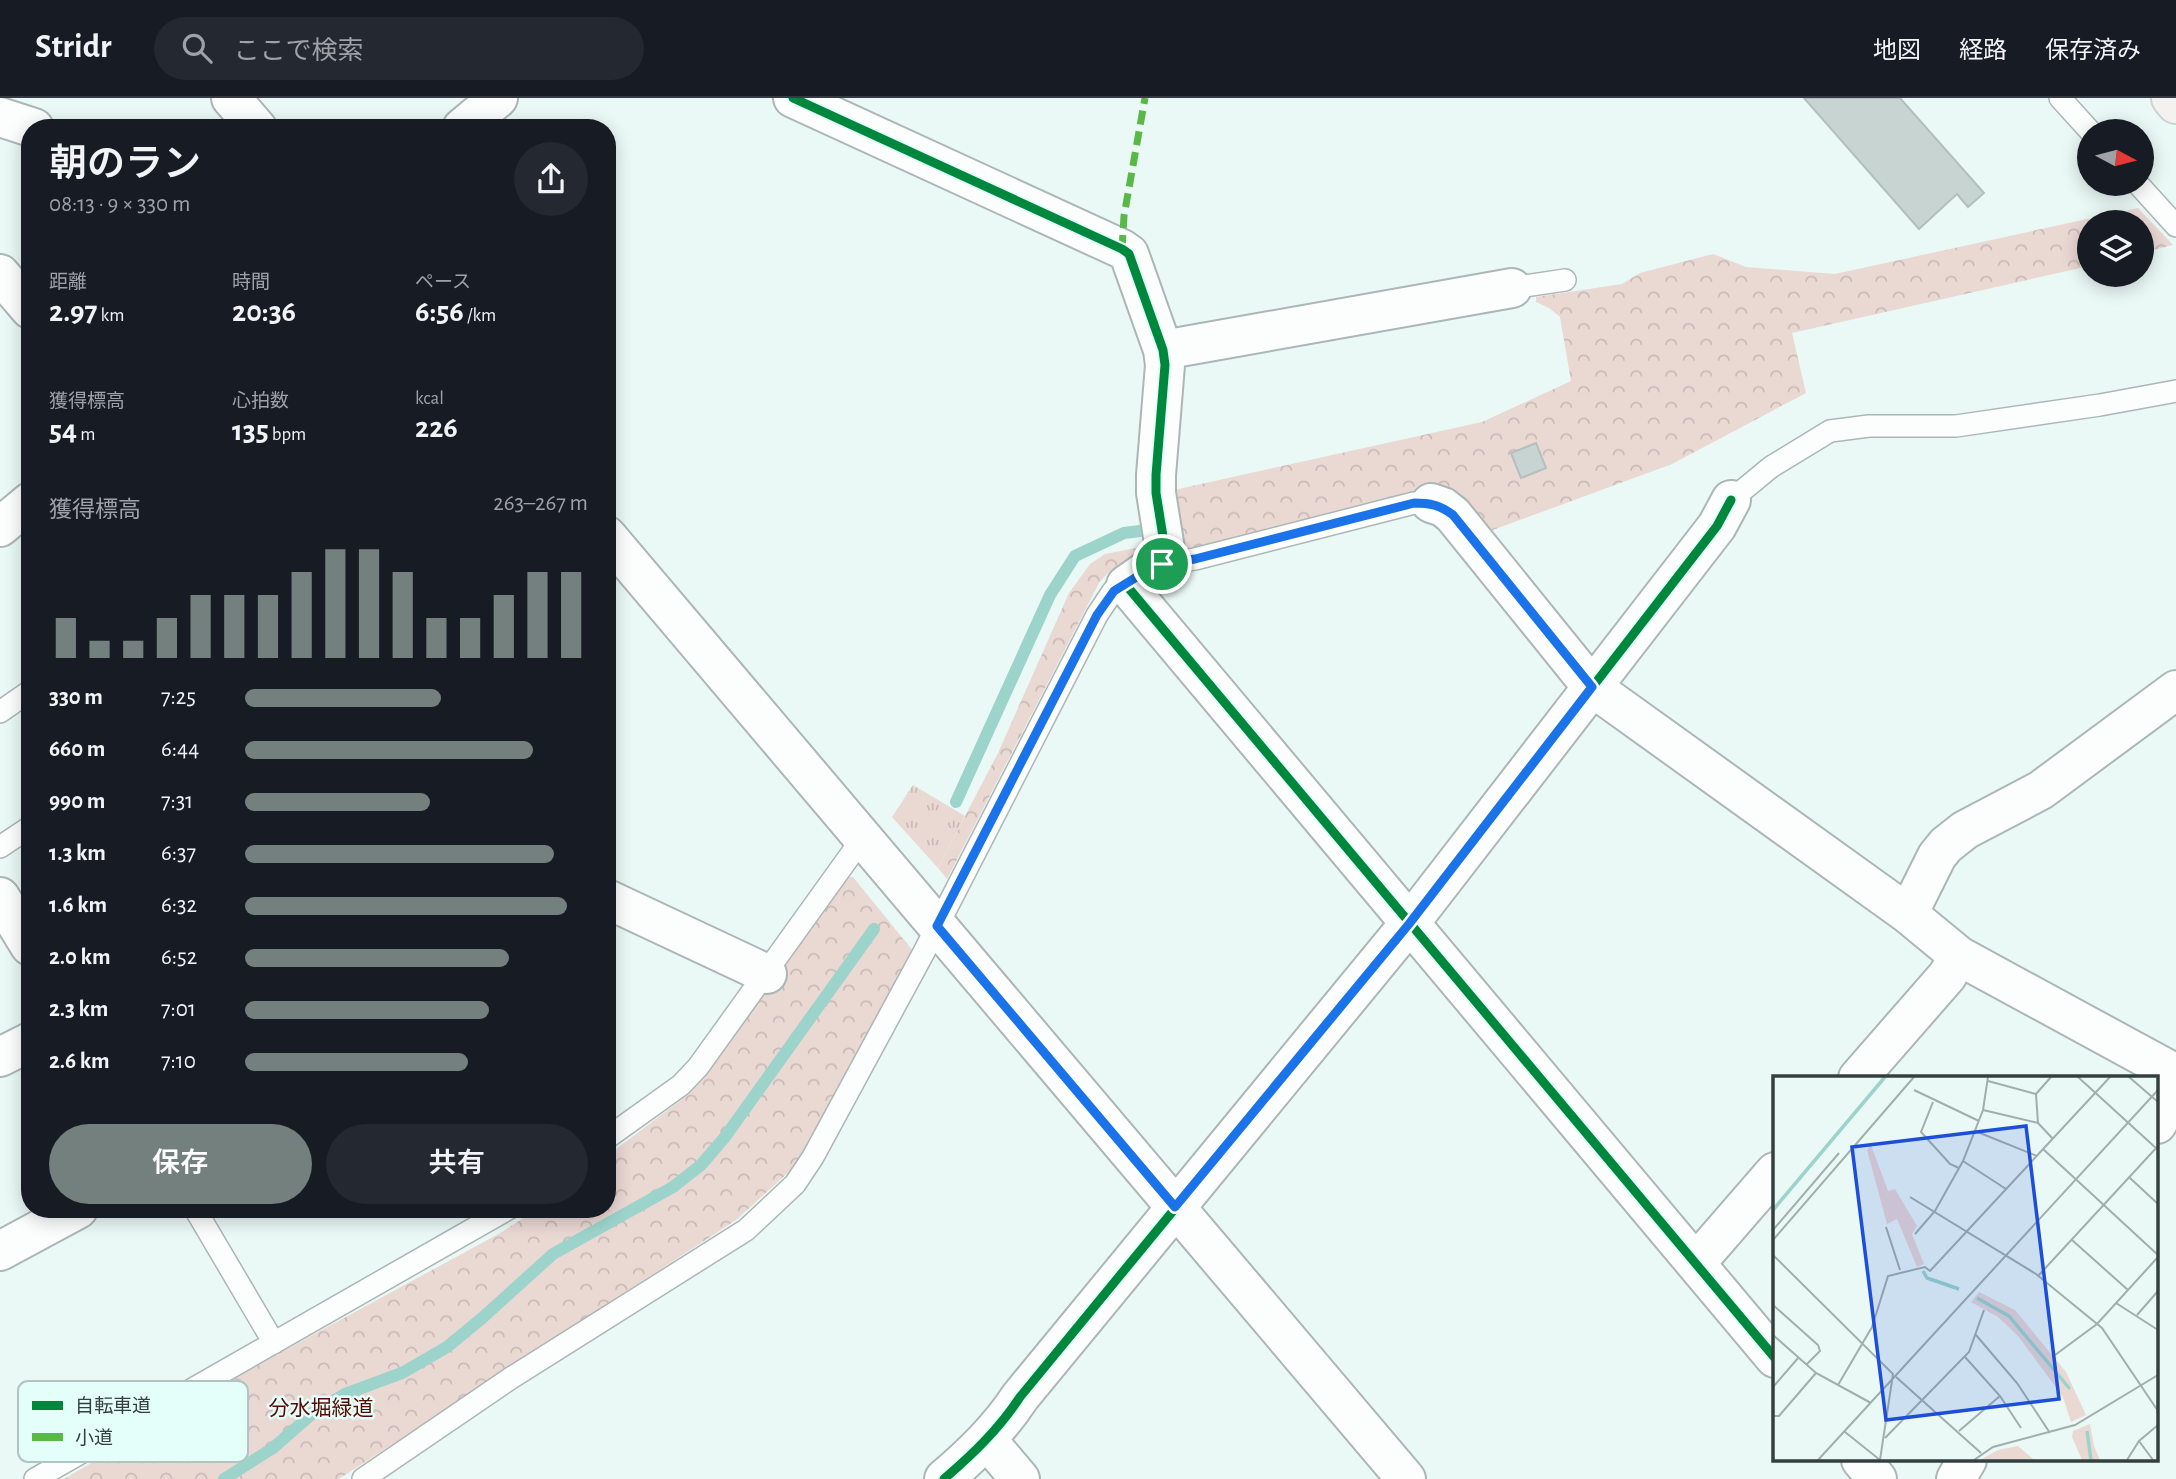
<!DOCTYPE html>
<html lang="ja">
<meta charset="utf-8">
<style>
:root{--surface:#171b24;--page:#242831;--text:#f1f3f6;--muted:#9ea1a6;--line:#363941;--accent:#74807e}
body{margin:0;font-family:"Alegreya Sans","Noto Sans JP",sans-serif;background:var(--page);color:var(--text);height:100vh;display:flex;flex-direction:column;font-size:26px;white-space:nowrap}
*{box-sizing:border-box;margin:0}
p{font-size:23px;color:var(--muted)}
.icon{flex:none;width:38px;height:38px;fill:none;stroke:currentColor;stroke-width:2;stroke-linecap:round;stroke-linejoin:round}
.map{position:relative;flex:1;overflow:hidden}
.details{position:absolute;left:21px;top:21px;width:595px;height:1099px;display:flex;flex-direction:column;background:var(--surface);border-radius:28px;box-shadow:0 4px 18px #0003}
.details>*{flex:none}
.needle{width:46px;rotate:97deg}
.tools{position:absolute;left:2077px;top:21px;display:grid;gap:14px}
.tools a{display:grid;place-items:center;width:77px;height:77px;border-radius:50%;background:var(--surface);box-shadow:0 4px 18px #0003;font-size:35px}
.pin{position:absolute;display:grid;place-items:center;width:60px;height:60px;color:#fff;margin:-30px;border:4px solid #fff;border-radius:50%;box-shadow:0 2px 7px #0007}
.round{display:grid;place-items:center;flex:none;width:74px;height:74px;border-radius:37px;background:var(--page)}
.headline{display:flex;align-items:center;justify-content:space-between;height:119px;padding:0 28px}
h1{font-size:38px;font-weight:600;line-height:52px}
.figures{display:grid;grid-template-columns:repeat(3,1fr);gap:10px;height:119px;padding:7px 28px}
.figures div{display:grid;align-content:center}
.figures b{font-size:30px;font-weight:600}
.figures small{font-size:19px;font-weight:400}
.figures p{font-size:19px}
.chart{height:196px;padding:14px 28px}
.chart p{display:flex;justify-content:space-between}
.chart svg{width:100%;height:126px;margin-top:7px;stroke:var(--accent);stroke-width:6}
.button{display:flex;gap:14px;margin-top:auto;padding:14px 28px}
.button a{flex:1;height:80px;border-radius:42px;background:var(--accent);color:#fff;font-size:28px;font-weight:600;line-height:80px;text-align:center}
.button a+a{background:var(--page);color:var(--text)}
ul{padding:0 28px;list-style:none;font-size:23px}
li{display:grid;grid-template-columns:112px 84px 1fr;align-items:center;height:52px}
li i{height:18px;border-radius:9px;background:var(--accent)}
header{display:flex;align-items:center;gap:42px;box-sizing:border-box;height:98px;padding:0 35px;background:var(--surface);border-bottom:2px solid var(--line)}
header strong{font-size:33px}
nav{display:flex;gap:38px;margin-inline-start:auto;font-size:24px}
.search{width:490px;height:63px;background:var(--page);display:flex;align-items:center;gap:18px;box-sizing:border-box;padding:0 24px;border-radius:38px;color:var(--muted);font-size:26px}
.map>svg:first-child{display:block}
.grass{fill:url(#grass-tufts)}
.park{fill:url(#park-crowns)}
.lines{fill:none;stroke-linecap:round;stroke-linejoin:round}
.stream{stroke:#9cd4cb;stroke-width:12}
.building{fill:#c8d4d2;stroke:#b4bfbd;stroke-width:2}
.service-casing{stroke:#acb7b5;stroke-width:24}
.minor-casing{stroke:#acb7b5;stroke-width:42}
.tertiary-casing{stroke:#acb7b5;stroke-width:42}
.trunk-casing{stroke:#ccd3d1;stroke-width:42}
.service{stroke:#fcfefe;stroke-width:21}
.minor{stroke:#fcfefe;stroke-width:38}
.tertiary{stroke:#fcfefe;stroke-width:38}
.trunk{stroke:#f4f2f0;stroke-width:38}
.quiet{stroke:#58b947;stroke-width:7;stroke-dasharray:14 7;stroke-linecap:butt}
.cycleway-casing{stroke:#e4fef9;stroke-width:13}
.cycleway{stroke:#00873e;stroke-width:9}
.route-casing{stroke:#fff;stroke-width:14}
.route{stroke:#1a73e8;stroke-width:9}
.labels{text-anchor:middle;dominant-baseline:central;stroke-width:5;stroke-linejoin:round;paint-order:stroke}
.park-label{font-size:21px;fill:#560b04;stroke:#e4fef9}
.inset-river{fill:none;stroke:#9cd4cb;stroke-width:3.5}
.inset-road{fill:none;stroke:#a2aeac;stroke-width:2}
.view{fill:#1d4ed8;fill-opacity:0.15;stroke:#1d4ed8;stroke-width:3.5}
.inset-edge{fill:none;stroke:#35403e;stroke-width:3.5}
.key{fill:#e4fef9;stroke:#b0c5c1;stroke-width:2}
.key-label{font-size:19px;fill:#35403e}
</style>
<header>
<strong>Stridr</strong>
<div class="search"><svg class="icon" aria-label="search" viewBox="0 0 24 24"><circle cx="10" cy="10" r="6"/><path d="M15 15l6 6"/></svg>ここで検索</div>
<nav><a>地図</a><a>経路</a><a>保存済み</a></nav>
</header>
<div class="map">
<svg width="2176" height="1381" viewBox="0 0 2176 1381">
<defs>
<pattern id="grass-tufts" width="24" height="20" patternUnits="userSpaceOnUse" patternTransform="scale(1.75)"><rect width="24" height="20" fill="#ead8d3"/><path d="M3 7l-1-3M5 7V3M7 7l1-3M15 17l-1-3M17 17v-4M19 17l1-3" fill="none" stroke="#c9bab6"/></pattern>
<pattern id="park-crowns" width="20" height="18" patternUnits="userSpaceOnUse" patternTransform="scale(1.75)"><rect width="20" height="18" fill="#ead8d3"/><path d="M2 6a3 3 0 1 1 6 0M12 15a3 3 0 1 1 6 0" fill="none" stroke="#c9bab6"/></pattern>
</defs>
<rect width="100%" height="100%" fill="#eaf8f6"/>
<path class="grass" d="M913,687L965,718L938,770L892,719Z"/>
<path class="park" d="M2138,110L2173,147L2142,155V124H2090L2089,168L1792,235L1806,295L1672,366L1490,433L1446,389L1438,388L1189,452L1178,446L1174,392L1482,324L1571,283L1560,219L1549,210L1536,204V199L1622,186L1640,175L1713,156L1746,169L1835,176Z
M1146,448L1147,455L1108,475L1099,485L947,781L938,770L998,655L1069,495L1090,466L1105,456Z
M844,779H853L913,853L805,1050L791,1072L736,1122L339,1381H64L274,1258L502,1134L537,1111H607V1058L689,996L704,980Z"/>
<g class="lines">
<path class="stream" d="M956,704L1050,497L1075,458L1124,435L1140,433
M224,1381L273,1350L313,1315L345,1296L402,1275L447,1249L481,1221L553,1156L673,1089L701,1067L725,1039L874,831"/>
</g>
<path class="building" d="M1804,0H1900L1984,95L1968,109L1957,96L1919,131Z
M1536,345L1546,370L1521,380L1511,355Z"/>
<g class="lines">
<g class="service-casing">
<path id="service" d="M2060,0L2090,33
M2138,86L2176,128
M1512,190L1565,182
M1731,402L1771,369L1830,333L1869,328H1956L2100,307L2176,293
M1162,466L1195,461L1414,405H1431
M0,614L30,593
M0,749L30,729
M607,1040L681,987L698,969L862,741
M195,1111L274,1245
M35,1381L508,1111
M363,1381L511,1280L746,1132L795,1086L813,1059L924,854L1097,517L1113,493L1126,487"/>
</g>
<g class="minor-casing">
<path id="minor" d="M793,0L1122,151L1129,156L1163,252L1165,267L1156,377V395L1165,451L1162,466L1143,475L1126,487L1775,1260
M0,176L30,211
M1163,252L1512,190
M1431,405L1443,409L1453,417L1592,589L1908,816L1959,858L2176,976
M0,429L30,404
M0,799L30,848
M607,801L767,876
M1908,816L1937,758L1946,747L1965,732L2041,692L2176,592
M0,959L30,944
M1858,980L1947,878L1959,858
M2157,1026L2176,992
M0,1153L78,1111
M1696,1165L1775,1074
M987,1342L1020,1381
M1861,1362L1877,1381
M944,1381C973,1356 999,1331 1020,1299L1409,826L1717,428L1731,402
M1956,1381L1967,1362"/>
</g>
<g class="tertiary-casing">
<path id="tertiary" d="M231,0L257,30
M0,19L34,30
M462,30L498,0
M607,438L1406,1381"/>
</g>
<g class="trunk-casing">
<path id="trunk" d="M2171,0L2176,6"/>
</g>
<use href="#service" class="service"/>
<use href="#minor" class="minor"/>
<use href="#tertiary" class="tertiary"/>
<use href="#trunk" class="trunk"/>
<path class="quiet" d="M1122,151L1124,118L1145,0"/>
<g class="cycleway-casing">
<path id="cycleway" d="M793,0L1122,151L1129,156L1163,252L1165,267L1156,377V395L1165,451L1162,466L1143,475L1126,487L1775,1260
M944,1381C973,1356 999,1331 1020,1299L1409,826L1717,428L1731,402"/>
</g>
<use href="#cycleway" class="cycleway"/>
</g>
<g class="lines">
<g class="route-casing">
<path id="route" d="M1414,405C1430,405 1440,407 1453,417L1592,589L1409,826L1175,1109L937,828L1097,517L1114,493L1143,475L1162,466L1195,461Z"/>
</g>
<use href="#route" class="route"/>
</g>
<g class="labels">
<g class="park-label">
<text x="321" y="1310">分水堀緑道</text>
</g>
</g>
<g transform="translate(1773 978)">
<rect width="385" height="385" fill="#eaf8f6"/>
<path d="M245,370L261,384H207L225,374Z" fill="#ead8d3"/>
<path d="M98,69L115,115L122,113L144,150L139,158L151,188L144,191L124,143L114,148L94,74ZM206,216L242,234L293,296L313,339L298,346L290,321L245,260L225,241L198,226ZM317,348L321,370L327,384H309L299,361L300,355Z" fill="#ead8d3"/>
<path class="inset-river" d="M0,134L112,1M150,195L154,202L186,213M204,222L236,240L297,313M314,355L318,384"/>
<path class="inset-road" d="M305,1L384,73M356,1L385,26M215,5L263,18L278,1M141,14L206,45M263,18L265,47L280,63M160,26L148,56L177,88L186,92M210,34L265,47M202,55L264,80M270,73L385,179M190,85L233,113M357,102L385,128M137,121L263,198L329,252L385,335M113,151L127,194M0,154L66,77M142,158L162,135L190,85L210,34L215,1M0,164L141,1M299,164L355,214M0,179L120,298L107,384L72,356M266,199L385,70M343,227L385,254M0,229L45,269L47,275L34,288M364,239L385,215M0,259L43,297L98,327M203,259L244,307L277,357M282,279L324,248L385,181M192,281L227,320L248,352M123,301L208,377M65,309L99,251L115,200L152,191L157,195L337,1M0,311L26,281M0,340H6L43,297M186,355L227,320M112,362L196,276L211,234M366,365L380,384M45,384L385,14M201,384L220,371L302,349L385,299M354,384L366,365L385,349"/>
<path class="view" d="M253,50L286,323L113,344L79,71Z"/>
<rect width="385" height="385" class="inset-edge"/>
</g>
<rect x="18" y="1283" width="230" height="81" rx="10" class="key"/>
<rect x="32" y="1303" width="31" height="9" fill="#00873e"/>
<rect x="32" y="1335" width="31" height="8" fill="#58b947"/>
<g class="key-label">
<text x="75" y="1314">自転車道</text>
<text x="75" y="1346">小道</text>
</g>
</svg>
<div class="tools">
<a><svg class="needle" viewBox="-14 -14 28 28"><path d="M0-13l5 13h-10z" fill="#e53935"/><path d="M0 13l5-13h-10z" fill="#9ea1a6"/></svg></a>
<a><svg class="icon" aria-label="layers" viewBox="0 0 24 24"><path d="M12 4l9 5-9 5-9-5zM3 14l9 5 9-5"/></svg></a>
</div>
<div class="pin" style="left:1162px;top:466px;background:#1e9e55"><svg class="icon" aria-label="arrive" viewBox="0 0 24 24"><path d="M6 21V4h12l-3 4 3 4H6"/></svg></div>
<section class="details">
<div class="headline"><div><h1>朝のラン</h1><p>08:13 · 9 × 330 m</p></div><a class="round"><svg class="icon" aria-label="share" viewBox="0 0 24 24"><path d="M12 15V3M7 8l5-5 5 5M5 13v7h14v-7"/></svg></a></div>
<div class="figures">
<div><p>距離</p><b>2.97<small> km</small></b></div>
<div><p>時間</p><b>20:36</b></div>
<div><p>ペース</p><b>6:56<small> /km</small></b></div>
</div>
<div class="figures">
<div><p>獲得標高</p><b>54<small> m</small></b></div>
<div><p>心拍数</p><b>135<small> bpm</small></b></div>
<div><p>kcal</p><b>226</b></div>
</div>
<div class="chart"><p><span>獲得標高</span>263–267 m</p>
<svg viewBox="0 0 160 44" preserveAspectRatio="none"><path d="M5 44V30M15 44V38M25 44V38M35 44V30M45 44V22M55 44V22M65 44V22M75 44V14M85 44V6M95 44V6M105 44V14M115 44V30M125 44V30M135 44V22M145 44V14M155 44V14"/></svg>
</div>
<ul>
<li><b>330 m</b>7:25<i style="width:57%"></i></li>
<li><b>660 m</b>6:44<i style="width:84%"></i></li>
<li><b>990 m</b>7:31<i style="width:54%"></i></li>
<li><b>1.3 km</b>6:37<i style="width:90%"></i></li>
<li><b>1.6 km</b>6:32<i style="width:94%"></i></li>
<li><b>2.0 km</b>6:52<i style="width:77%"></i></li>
<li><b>2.3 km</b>7:01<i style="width:71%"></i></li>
<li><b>2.6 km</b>7:10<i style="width:65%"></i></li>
</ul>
<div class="button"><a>保存</a><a>共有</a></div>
</section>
</div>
